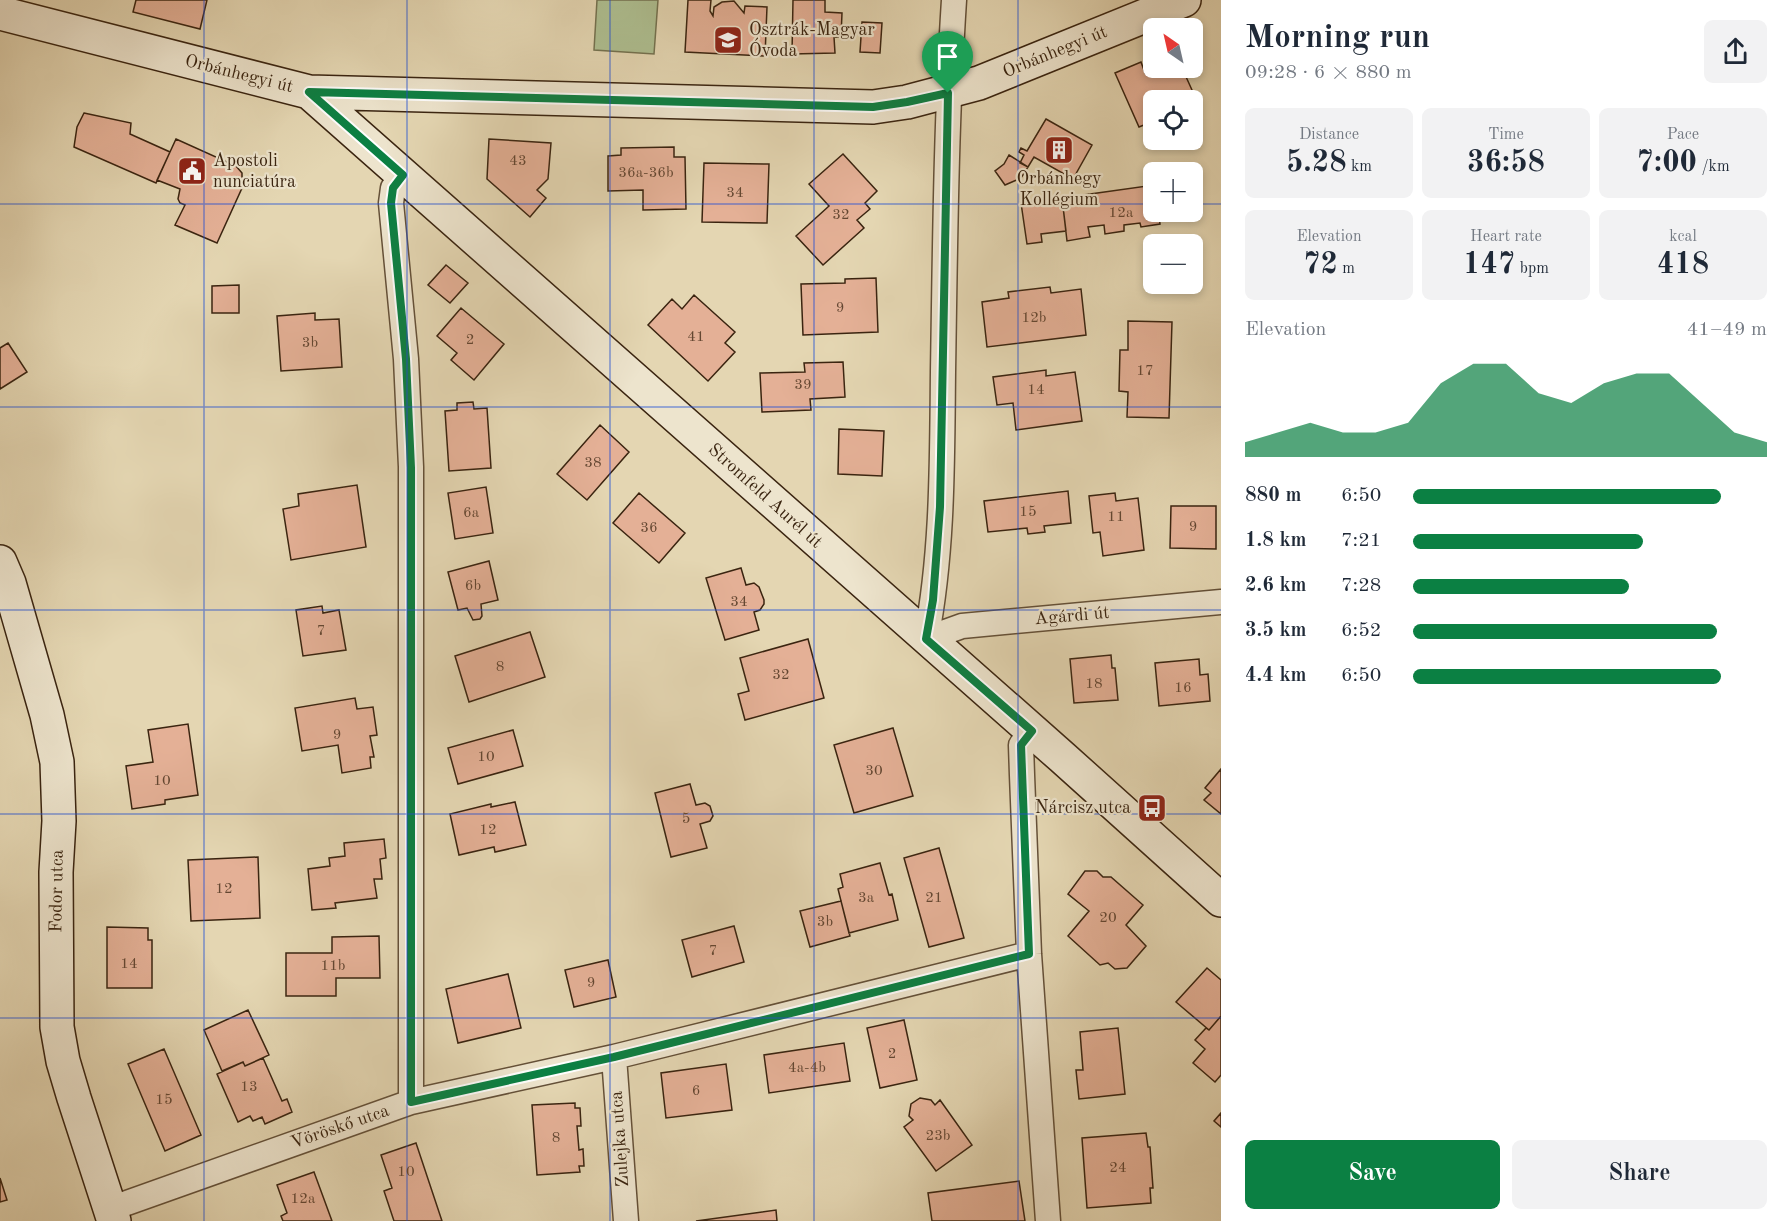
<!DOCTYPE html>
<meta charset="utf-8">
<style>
:root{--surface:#fff;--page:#f2f2f3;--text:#1f2937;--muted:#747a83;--accent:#0b8043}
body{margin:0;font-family:"Old Standard TT",serif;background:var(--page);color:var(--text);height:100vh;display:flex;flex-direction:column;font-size:22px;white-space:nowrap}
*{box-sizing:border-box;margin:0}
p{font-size:20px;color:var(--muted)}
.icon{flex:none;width:33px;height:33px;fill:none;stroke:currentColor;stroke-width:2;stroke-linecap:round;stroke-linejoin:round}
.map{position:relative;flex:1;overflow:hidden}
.panel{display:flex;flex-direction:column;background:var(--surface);width:570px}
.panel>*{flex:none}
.needle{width:39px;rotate:326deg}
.fabs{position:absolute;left:1143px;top:18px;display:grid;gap:12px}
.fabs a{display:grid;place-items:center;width:60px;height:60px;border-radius:9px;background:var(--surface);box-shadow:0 3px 9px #0003;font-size:30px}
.pin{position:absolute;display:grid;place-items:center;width:51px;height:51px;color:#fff;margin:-62px -26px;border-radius:50% 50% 50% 0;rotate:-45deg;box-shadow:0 0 6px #0007}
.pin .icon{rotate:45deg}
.round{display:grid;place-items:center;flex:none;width:63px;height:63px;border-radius:9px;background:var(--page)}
.overview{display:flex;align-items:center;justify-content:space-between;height:102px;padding:0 24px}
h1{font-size:33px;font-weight:700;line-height:45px}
.figures{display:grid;grid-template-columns:repeat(3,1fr);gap:9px;height:102px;padding:6px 24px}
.figures div{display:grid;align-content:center;border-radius:9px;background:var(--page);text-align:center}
.figures b{font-size:30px;font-weight:700}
.figures small{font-size:16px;font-weight:400}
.figures p{font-size:16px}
.chart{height:168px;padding:12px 24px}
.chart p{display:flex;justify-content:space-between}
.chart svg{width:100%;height:108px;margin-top:6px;fill:var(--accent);opacity:.7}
.cta{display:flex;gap:12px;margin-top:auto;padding:12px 24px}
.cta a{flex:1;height:69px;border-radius:9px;background:var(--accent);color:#fff;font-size:24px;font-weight:700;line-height:69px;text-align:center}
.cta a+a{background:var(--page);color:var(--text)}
ul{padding:0 24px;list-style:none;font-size:20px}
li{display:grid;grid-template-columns:96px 72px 1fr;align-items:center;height:45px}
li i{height:15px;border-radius:8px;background:var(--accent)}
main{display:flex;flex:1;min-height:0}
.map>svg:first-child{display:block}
.grass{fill:#aebf91;stroke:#747250;stroke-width:1.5}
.building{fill:#e4b096;stroke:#3a2410;stroke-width:1.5}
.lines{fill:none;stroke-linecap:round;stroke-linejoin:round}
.street-casing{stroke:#645038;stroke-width:27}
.secondary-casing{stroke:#3a2410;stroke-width:36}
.street{stroke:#ede4cd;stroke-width:24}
.secondary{stroke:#ede4cd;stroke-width:33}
.route-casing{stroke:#fff;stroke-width:12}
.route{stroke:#0b8043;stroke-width:8}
.grid{fill:none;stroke:#1d4ed8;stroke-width:1.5;stroke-opacity:0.55}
.labels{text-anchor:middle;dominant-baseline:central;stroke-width:4.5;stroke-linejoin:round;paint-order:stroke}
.number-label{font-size:15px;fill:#644732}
.poi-label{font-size:18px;fill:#3a2410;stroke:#ede4cd;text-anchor:start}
.street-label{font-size:18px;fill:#3a2410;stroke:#ede4cd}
</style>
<main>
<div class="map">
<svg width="1221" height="1221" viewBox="0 0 1221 1221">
<rect width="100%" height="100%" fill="#e4d6b2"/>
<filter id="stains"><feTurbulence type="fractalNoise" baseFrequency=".00333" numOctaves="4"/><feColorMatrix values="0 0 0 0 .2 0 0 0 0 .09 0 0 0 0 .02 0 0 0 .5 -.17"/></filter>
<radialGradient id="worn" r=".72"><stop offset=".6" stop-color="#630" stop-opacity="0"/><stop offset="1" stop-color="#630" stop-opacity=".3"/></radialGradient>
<path class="grass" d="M597,0H658L654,54L594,50Z"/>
<path class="building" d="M136,0H207L200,29L133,12Z
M688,0H711L710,11L713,16L714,7L722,2L734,1L744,13L745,6L767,7L765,56L685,52Z
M793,0H825V12L842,13L841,37H834L835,53L792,54Z
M862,22L882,23L880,53L860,52Z
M1141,62L1145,73L1154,69L1152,66L1154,65V68H1182L1197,101L1192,103V100H1168L1166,96L1154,100V121L1139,127L1115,73Z
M84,113L131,123L130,134L170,152L156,183L74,147L77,127Z
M1046,119L1092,145L1073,179L1034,157L1028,167L1020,163L1024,155L1019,152L1021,148L1027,151Z
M176,139L236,166L242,173V188L217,243L175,225L185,205L180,203L178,199L180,189L157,180Z
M489,139L551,143L548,179L537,190L546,198L530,217L487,179Z
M674,147V157H685L686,209L643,210V190L608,191V156L621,155V148Z
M843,154L877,191L865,203L870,209L857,220L864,228L823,265L796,236L829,206L809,184Z
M1009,155L1028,167L1021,178L1005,185L995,171L1004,164Z
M704,163L769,164L767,223L702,222Z
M1154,185V212H1178V214L1159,216L1160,224L1141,227L1140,223L1124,225V231L1105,234L1104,225L1088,227L1090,237L1067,241L1062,198Z
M1062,198L1066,231L1041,234L1042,242L1027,244L1021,203Z
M446,265L468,283L450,303L428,285Z
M876,278L878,332L803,335L801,284L845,283V279Z
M239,285V313H212V286Z
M1050,287L1051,293L1081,289L1086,335L987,347L982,302L1009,298L1008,292Z
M694,295L735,332L725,343L735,352L708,381L648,325L672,299L682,309Z
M461,308L504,344L474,380L451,360L457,353L437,336Z
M315,313V320L339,319L342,367L281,371L277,316Z
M1128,321L1172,322L1169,418L1127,417L1128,392L1119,391L1120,350H1128Z
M8,343L27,372L0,389V348Z
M843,362L845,397L810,399L811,410L762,412L760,373L805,372L804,363Z
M1046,370V376L1075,372L1082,421L1016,430L1013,403L997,405L993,377Z
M473,402L474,409L487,408L491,468L449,471L445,411L457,410V403Z
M600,425L629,452L587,500L557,474Z
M839,429L884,431L882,476L838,474Z
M357,485L366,547L291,560L283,509L299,506L298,494Z
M486,487L493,533L455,539L448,493Z
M1068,491L1071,523L1044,526L1045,532L1028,534L1027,528L988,532L984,501Z
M639,493L685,533L659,563L613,523Z
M1115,493L1116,501L1138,498L1144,550L1103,556L1100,532L1093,533L1089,496Z
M1171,506H1216V549L1170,548Z
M489,561L498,600L481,604L482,616L480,619L473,620L467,608L458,610L448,572Z
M741,568L746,585L754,583L759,587L764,600V604L760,610L754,612L759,630L725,640L706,578Z
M322,606L323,613L339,610L346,650L303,656L296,610Z
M530,632L545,677L469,702L455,656Z
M808,639L824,698L745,720L738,694L749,691L740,658Z
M1111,655L1112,668H1115L1118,700L1074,703L1070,659Z
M1199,659L1200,675L1208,674L1210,701L1159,706L1155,663Z
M355,698L357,709L373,707L377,735L370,736L374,757H370L371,768L342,773L338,745L302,751L295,708Z
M188,724L198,795L165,800V804L132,809L126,766L153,762L148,730Z
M893,728L913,796L854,813L834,745Z
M513,730L523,766L458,784L448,748Z
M1221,769V814L1204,800L1211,793L1205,788Z
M690,784L696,805L705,803L710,806L713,816L710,821L700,824L707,848L671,857L655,793Z
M515,802L526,845L495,852L494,847L459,855L450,814L491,804V807Z
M384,839L386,858L380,859L382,879H374L377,898L335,903L336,908L312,910L308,869L330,866L329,858L345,856L344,843Z
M939,848L964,938L929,947L904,858Z
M258,857L260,918L191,921L188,860Z
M880,863L889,895L892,894L898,920L849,933L838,889L843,887L840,874Z
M1085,871H1097L1103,877H1111L1143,905L1126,925L1146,946L1127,968L1115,969L1108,963L1100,965L1068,936L1089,911L1068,894Z
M841,901L850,936L810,947L800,911Z
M734,926L744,962L692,977L682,940Z
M107,927L148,928V940H152V988H107Z
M379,936L380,978H336V996H286V953H332V937Z
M608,960L616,997L574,1007L565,970Z
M1207,968L1221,980V1016L1209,1030L1176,1002Z
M508,974L521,1028L458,1043L446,989Z
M248,1010L269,1055L245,1066L243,1062L222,1071L204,1030Z
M1221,1016V1075L1215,1082L1193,1063L1205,1049L1195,1040L1206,1028L1209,1030Z
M904,1020L917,1080L880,1088L867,1028Z
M1118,1028L1125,1094L1079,1099L1076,1070H1083L1080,1032Z
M844,1043L850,1081L769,1093L764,1055Z
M164,1049L201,1135L165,1151L128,1064Z
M263,1058L282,1101L287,1099L292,1112L265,1124L262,1117L253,1121L250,1116L238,1122L217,1074L243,1062L245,1066Z
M726,1064L732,1110L666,1118L661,1073Z
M920,1098L931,1100L935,1105L940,1100L972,1145L936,1171L904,1127L913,1120L909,1116L911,1104Z
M575,1103V1108H580L581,1126H577L579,1150L583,1149L584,1166H579L580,1172L537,1175L532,1105Z
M1221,1113V1127L1214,1121Z
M1146,1133L1148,1147H1150L1153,1188H1150L1151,1203L1087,1208L1082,1138Z
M416,1143L442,1221H394L384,1191L392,1188L381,1155Z
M314,1172L332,1221H283L281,1216L287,1213L277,1185Z
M0,1178L7,1200L0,1202Z
M1019,1181L1025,1221H932L928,1193Z
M776,1210L777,1221H696Z"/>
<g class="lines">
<g class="street-casing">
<path id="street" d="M403,175L393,188L391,203L406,359L411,467V1102
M926,639C943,551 942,461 943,372C945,248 946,124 954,0
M926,639L962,626L1221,602
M1032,731L1021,745L1022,775L1029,954L1048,1221
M614,1057L626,1221
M110,1209L411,1102L614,1057L1029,954"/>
</g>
<g class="secondary-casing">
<path id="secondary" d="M0,13L309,92L873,107L907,102L979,83L1184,0
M309,92L1062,757L1221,900
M0,562L9,583L47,715L57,762L59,821L56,872L57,1027L63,1061L74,1098L114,1221"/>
</g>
<use href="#street" class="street"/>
<use href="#secondary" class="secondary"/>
</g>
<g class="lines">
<g class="route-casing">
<path id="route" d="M309,92L873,107L907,102L948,93L940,507L933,600L926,639L1032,731L1021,745L1029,954L614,1057L411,1102V468L406,359L391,203L393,188L403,175Z"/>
</g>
<use href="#route" class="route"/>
</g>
<path class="grid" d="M204,0V1221M407,0V1221M610,0V1221M814,0V1221M1018,0V1221M0,204H1154M1192,204H1221M0,407H1221M0,610H1221M0,814H1221M0,1018H1221"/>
<defs>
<g id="school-square" transform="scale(1.5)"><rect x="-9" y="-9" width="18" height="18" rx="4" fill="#8f2418" stroke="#ede4cd"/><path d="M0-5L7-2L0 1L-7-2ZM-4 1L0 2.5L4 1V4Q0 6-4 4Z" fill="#fff"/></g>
<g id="building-square" transform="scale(1.5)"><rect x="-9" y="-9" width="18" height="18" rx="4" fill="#8f2418" stroke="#ede4cd"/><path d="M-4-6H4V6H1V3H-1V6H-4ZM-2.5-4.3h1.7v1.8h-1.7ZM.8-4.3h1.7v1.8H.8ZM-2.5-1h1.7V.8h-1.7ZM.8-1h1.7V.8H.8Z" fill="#fff"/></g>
<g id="civic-square" transform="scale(1.5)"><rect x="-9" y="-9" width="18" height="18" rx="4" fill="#8f2418" stroke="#ede4cd"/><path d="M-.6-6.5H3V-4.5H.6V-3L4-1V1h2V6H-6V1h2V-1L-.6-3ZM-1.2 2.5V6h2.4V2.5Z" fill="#fff"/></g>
<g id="bus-square" transform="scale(1.5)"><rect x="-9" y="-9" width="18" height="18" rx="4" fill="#8f2418" stroke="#ede4cd"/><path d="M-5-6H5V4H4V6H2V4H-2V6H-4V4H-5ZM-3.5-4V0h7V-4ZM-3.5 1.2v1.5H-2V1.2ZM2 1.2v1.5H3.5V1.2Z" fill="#fff"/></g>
</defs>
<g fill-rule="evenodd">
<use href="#school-square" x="728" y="40"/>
<use href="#building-square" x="1059" y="150"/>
<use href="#civic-square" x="192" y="171"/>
<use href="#bus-square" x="1152" y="808"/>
</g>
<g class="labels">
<g class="number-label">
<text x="518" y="161">43</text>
<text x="646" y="173">36a-36b</text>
<text x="735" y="193">34</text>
<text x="1121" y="213">12a</text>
<text x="841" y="215">32</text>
<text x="840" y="308">9</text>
<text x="1034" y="318">12b</text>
<text x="696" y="337">41</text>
<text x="470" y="340">2</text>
<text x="310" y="343">3b</text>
<text x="1145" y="371">17</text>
<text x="803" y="385">39</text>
<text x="1036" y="390">14</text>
<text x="593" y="463">38</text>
<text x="1028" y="512">15</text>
<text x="471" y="513">6a</text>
<text x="1116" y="517">11</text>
<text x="1193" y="527">9</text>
<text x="649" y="528">36</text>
<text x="473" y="586">6b</text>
<text x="739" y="602">34</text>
<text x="321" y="631">7</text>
<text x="500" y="667">8</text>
<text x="781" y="675">32</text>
<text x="1094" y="684">18</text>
<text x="1183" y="688">16</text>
<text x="337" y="735">9</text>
<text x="486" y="757">10</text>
<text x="874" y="771">30</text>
<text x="162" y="781">10</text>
<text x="686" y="819">5</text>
<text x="488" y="830">12</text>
<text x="224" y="889">12</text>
<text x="866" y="898">3a</text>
<text x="934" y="898">21</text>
<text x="1108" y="918">20</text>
<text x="825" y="922">3b</text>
<text x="713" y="951">7</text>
<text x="129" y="964">14</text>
<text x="333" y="966">11b</text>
<text x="591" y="983">9</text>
<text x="892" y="1054">2</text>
<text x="807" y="1068">4a-4b</text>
<text x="249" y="1087">13</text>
<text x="696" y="1091">6</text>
<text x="164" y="1100">15</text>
<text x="938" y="1136">23b</text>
<text x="556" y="1138">8</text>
<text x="1118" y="1168">24</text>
<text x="406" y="1172">10</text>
<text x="303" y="1199">12a</text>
</g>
<g class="poi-label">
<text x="749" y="30">Osztrák-Magyar<tspan x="749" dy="21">Óvoda</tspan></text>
<text x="213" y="161">Apostoli<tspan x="213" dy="21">nunciatúra</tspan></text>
<text x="1059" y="179" text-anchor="middle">Orbánhegy<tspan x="1059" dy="21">Kollégium</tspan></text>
<text x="1131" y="808" text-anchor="end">Nárcisz utca</text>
</g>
<g class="street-label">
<text transform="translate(1055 52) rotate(-22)">Orbánhegyi út</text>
<text transform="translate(239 74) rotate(14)">Orbánhegyi út</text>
<text transform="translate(765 496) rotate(42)">Stromfeld Aurél út</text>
<text transform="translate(1072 616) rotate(-5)">Agárdi út</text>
<text transform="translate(57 891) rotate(-89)">Fodor utca</text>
<text transform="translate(340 1127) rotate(-19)">Vöröskő utca</text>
<text transform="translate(620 1139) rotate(-94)">Zulejka utca</text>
</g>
</g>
<rect width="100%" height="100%" filter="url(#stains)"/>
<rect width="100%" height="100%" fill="url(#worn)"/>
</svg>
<div class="fabs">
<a><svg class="needle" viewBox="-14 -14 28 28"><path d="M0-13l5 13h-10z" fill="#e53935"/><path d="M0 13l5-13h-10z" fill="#747a83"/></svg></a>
<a><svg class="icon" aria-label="locate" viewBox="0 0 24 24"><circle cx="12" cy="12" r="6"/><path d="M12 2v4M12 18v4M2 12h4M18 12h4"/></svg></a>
<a>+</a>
<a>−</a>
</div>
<div class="pin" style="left:948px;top:93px;background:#1e9e55"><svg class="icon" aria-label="arrive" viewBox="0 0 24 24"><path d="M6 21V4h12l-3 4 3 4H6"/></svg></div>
</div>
<section class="panel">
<div class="overview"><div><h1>Morning run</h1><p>09:28 · 6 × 880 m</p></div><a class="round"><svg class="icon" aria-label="share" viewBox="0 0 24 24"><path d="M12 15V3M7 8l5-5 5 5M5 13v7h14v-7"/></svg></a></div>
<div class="figures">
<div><p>Distance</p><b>5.28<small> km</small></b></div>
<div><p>Time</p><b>36:58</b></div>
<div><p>Pace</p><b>7:00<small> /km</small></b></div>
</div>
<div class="figures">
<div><p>Elevation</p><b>72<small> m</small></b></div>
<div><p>Heart rate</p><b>147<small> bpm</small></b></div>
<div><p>kcal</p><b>418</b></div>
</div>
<div class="chart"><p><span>Elevation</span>41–49 m</p>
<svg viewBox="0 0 160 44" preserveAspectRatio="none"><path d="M0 44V38L10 34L20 30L30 34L40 34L50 30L60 14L70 6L80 6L90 18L100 22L110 14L120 10L130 10L140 22L150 34L160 38V44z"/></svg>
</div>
<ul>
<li><b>880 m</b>6:50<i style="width:87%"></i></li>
<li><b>1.8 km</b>7:21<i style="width:65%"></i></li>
<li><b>2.6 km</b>7:28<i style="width:61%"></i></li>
<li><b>3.5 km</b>6:52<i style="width:86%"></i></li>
<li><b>4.4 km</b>6:50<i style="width:87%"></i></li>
</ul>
<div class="cta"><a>Save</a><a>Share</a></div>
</section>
</main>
